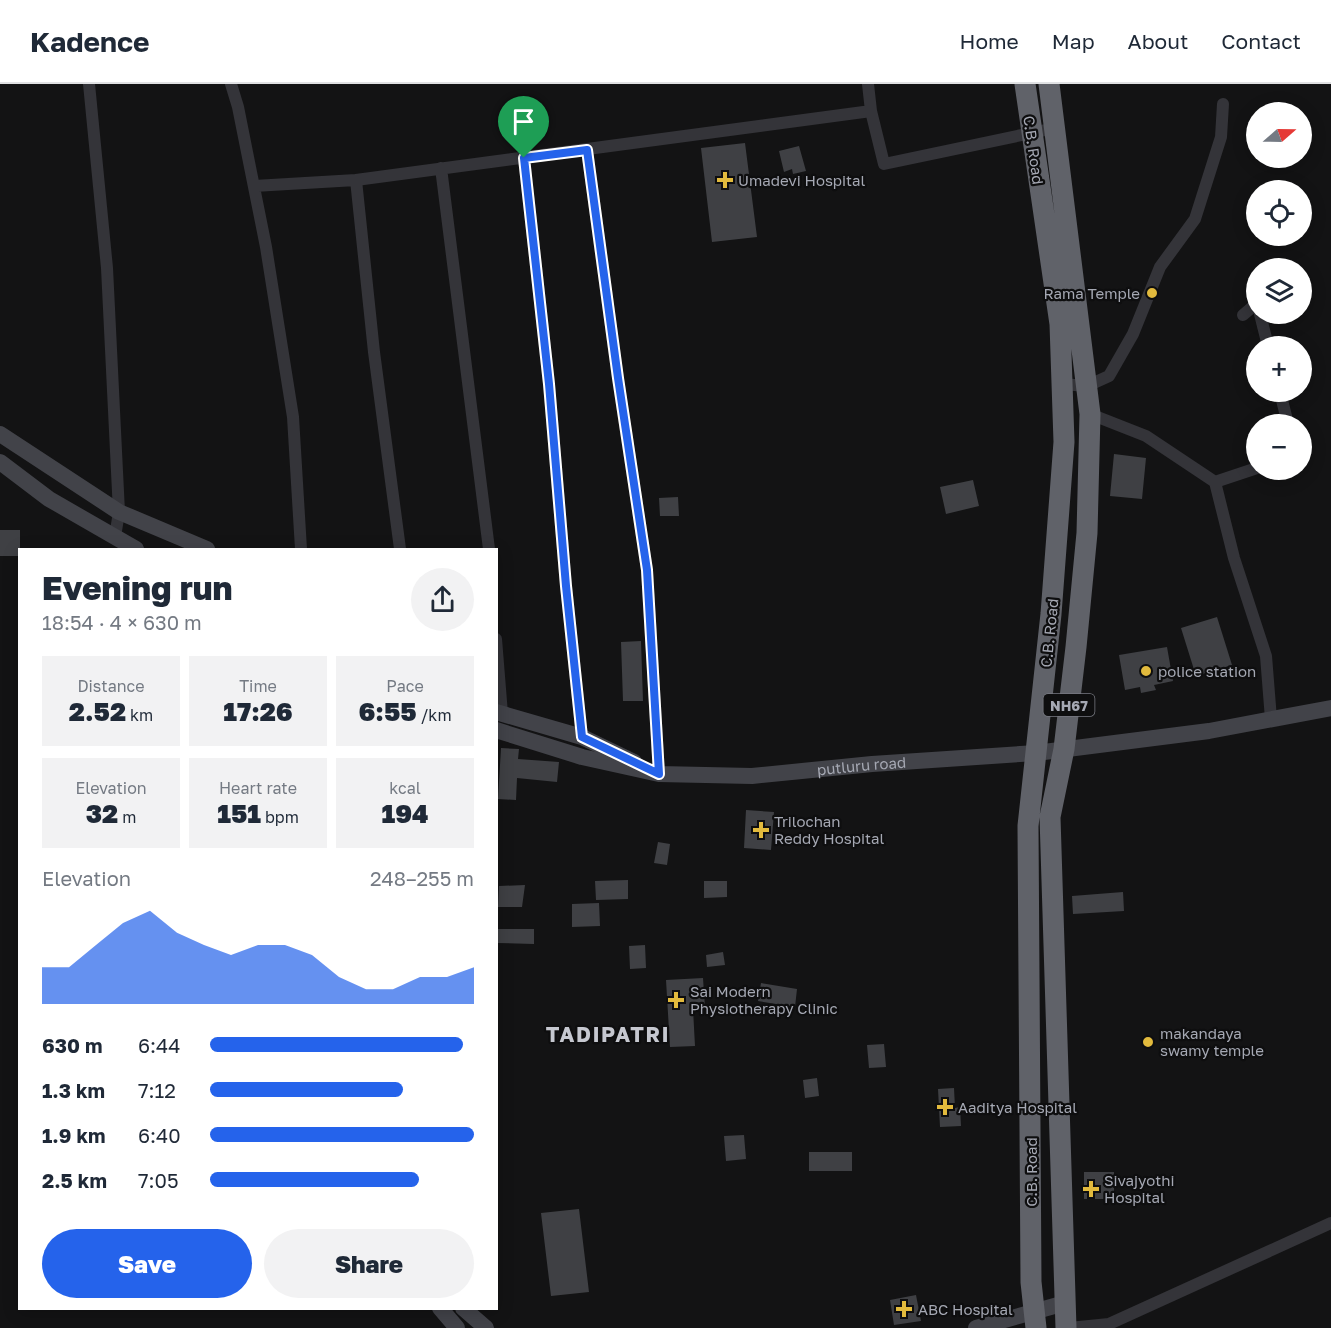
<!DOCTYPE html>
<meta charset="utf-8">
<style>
:root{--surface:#fff;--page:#f2f2f3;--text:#1f2937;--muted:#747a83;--line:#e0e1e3;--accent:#2563eb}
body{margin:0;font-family:"Golos Text",sans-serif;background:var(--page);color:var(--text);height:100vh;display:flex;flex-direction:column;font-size:22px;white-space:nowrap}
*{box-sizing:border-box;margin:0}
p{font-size:20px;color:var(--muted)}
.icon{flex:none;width:33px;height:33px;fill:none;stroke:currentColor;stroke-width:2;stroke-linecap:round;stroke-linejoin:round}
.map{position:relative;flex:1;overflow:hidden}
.details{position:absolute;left:18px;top:464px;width:480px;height:762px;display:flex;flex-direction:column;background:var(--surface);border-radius:0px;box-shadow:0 3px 15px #0003}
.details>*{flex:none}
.needle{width:39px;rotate:70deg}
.controls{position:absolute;left:1246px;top:18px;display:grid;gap:12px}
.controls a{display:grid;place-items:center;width:66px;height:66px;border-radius:50%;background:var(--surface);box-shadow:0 3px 15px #0003;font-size:30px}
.pin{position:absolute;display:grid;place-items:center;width:51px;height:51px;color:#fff;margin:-62px -26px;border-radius:50% 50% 50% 0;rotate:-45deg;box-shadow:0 0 6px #0007}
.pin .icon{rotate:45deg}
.round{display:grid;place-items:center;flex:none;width:63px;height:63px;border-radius:32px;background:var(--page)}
.head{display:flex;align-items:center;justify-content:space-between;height:102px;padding:0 24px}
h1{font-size:33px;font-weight:800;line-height:45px}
.figures{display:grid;grid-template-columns:repeat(3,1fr);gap:9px;height:102px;padding:6px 24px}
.figures div{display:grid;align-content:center;border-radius:0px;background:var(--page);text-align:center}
.figures b{font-size:26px;font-weight:800}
.figures small{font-size:16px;font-weight:400}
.figures p{font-size:16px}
.chart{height:168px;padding:12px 24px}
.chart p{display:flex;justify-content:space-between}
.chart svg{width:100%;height:108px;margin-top:6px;fill:var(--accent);opacity:.7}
.cta{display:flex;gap:12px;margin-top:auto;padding:12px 24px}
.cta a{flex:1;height:69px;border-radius:36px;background:var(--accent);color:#fff;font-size:24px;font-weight:800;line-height:69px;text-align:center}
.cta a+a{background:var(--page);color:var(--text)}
ul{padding:0 24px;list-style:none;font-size:20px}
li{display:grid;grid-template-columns:96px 72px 1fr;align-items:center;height:45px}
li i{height:15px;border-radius:8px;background:var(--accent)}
header{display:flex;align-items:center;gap:36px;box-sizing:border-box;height:84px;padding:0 30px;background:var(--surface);border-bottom:2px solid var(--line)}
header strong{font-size:28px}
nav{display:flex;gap:33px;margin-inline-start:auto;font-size:21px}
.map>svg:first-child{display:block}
.building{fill:#3f4044}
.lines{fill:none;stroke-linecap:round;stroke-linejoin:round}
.street{stroke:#343439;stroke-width:12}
.secondary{stroke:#424349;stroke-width:16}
.highway{stroke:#606269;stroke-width:21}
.route-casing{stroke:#fff;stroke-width:12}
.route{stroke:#2563eb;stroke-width:8}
.poi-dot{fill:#e2ba3d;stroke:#0e0e0f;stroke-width:2}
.labels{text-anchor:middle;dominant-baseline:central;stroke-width:4.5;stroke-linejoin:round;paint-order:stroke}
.shield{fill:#0e0e0f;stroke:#787a82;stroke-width:1.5}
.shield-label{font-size:14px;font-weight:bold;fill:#a5a8b3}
.street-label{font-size:15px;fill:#a5a8b3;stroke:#0e0e0f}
.poi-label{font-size:15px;fill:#a5a8b3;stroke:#0e0e0f;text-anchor:start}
.district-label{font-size:21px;font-weight:bold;letter-spacing:1.5px;fill:#c6c8d0;stroke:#0e0e0f}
</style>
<header>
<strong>Kadence</strong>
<nav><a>Home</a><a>Map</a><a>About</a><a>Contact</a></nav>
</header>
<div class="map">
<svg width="1331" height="1244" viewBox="0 0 1331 1244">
<rect width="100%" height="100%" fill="#131314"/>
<path class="building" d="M745,59L757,153L712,158L701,64Z
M799,62L806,87L793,90L792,85L784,88L779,67Z
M1114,370L1146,374L1142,415L1110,412Z
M973,396L979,422L946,430L940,403Z
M678,413L679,432H660L659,414Z
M0,446H20V472H0Z
M1217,533L1232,581L1196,592L1181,544Z
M641,557L643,617H623L621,558Z
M1167,563L1173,597L1154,601L1156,606L1141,609L1140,603L1125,606L1119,571Z
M501,664L519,665L518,675L559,678L557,698L517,694L516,716L498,715Z
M746,726L774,728L771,766L744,764Z
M658,758L670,760L667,781L654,779Z
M628,796V815L596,816L595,797Z
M704,797H727V813L704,814Z
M525,801L522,823H498L499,802Z
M1123,808L1124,827L1073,830L1072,812Z
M599,819L600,842L572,843V820Z
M496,845H534V860L496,859Z
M645,861L646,884L630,885L629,862Z
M723,868L725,881L707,883L706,871Z
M703,894L705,924L693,925L695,962L670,963L666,896Z
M761,899L797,905L795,923L758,917Z
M884,960L886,983L869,984L867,961Z
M817,994L819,1012L805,1014L803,996Z
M954,1004L955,1024L960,1023L961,1042L940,1043L938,1005Z
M744,1051L746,1075L726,1077L724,1052Z
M809,1068H852V1087H809Z
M1084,1088H1114V1115H1084Z
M579,1125L589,1208L551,1212L541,1129Z
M916,1211L921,1237L894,1241L890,1216Z"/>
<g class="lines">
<path class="street" d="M89,0L107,184L119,428L115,453
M231,0L238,23L266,163L293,333L301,465
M868,0L871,27
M587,66L618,295L647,486L659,690
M524,74L549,300L566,502L582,653
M441,84L489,465
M254,102L356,96
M1260,230L1268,262
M1243,231L1257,219
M1062,300L1087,302L1109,292L1133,250L1160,183L1195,135L1221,53L1223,20
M1280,308L1288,340
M1090,330L1146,352L1215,398L1234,474L1266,572L1271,635
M1215,398L1257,384
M400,465L374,268L356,96L871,27L884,80L1055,44
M496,555L502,630
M1069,1244L1109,1240L1331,1139"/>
<g class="secondary">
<path d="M0,350L119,428L207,465"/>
<path d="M0,378L49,415L136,465"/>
<path d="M496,628L582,653L634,678"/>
<path id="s1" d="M496,646L582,673L659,690L752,692L872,680L1036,669L1209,647L1331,624"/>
<path d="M440,1224L457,1244"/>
<path d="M463,1224L486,1244"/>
<path d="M976,1244L1065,1219"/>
</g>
<path class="highway" d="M1025,0L1060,240L1064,358L1051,530L1028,742L1031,1198L1036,1244
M1049,0L1090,330L1087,449L1076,563L1064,665L1050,733L1066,1244"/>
</g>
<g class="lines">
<g class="route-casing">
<path id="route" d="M587,66L618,294L647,486L659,690L582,653L566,502L549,300L524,74Z"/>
</g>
<use href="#route" class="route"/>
</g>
<g class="poi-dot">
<path d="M722 87h6v6h6v6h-6v6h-6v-6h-6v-6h6z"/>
<circle cx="1152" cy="209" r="6"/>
<circle cx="1146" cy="587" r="6"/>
<path d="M758 737h6v6h6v6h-6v6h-6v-6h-6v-6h6z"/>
<path d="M673 907h6v6h6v6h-6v6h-6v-6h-6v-6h6z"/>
<circle cx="1148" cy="958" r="6"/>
<path d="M942 1014h6v6h6v6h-6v6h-6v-6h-6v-6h6z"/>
<path d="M1088 1096h6v6h6v6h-6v6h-6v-6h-6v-6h6z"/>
<path d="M901 1216h6v6h6v6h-6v6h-6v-6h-6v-6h6z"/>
</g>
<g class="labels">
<rect class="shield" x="1043.5" y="610" width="51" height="22" rx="4.5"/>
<g class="shield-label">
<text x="1069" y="621">NH67</text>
</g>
<g class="street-label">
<text transform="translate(1034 66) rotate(82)">C.B. Road</text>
<text transform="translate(1049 549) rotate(-84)">C.B. Road</text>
<text stroke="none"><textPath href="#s1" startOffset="372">putluru road</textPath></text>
<text transform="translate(1031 1088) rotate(-90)">C.B. Road</text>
</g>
<g class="poi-label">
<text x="738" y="96">Umadevi Hospital</text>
<text x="1140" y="209" text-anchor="end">Rama Temple</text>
<text x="1158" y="587">police station</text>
<text x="774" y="737">Trilochan<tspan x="774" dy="17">Reddy Hospital</tspan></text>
<text x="690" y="907">Sai Modern<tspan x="690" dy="17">Physiotherapy Clinic</tspan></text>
<text x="1160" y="949">makandaya<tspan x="1160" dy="17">swamy temple</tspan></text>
<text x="958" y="1023">Aaditya Hospital</text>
<text x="1104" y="1096">Sivajyothi<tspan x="1104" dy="17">Hospital</tspan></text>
<text x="918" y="1225">ABC Hospital</text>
</g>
<g class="district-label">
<text x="608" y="950">TADIPATRI</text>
</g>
</g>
</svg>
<div class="controls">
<a><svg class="needle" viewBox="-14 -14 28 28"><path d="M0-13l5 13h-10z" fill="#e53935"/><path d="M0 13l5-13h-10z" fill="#747a83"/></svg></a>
<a><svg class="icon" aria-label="locate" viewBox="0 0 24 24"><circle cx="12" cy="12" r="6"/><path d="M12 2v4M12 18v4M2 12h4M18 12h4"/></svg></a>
<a><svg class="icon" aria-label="layers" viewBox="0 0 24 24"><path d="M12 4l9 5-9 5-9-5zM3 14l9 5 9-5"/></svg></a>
<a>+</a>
<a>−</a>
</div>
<div class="pin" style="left:524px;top:74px;background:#1e9e55"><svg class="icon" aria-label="arrive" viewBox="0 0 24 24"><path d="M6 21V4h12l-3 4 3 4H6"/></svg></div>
<section class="details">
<div class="head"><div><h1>Evening run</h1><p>18:54 · 4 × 630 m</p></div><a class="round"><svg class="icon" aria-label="share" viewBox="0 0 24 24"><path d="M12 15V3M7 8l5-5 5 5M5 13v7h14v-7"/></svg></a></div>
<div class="figures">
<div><p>Distance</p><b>2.52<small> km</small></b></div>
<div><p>Time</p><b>17:26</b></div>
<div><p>Pace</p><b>6:55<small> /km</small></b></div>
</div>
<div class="figures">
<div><p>Elevation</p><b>32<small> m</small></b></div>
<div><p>Heart rate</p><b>151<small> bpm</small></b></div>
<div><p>kcal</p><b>194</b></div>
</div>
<div class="chart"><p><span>Elevation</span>248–255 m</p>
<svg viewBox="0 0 160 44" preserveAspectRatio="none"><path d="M0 44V29L10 29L20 20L30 11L40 6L50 15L60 20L70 24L80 20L90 20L100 24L110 33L120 38L130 38L140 33L150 33L160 29V44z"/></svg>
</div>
<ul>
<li><b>630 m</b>6:44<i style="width:96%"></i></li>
<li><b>1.3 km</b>7:12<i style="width:73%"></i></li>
<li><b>1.9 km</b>6:40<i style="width:100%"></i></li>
<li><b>2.5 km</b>7:05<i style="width:79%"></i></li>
</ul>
<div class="cta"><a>Save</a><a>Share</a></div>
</section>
</div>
